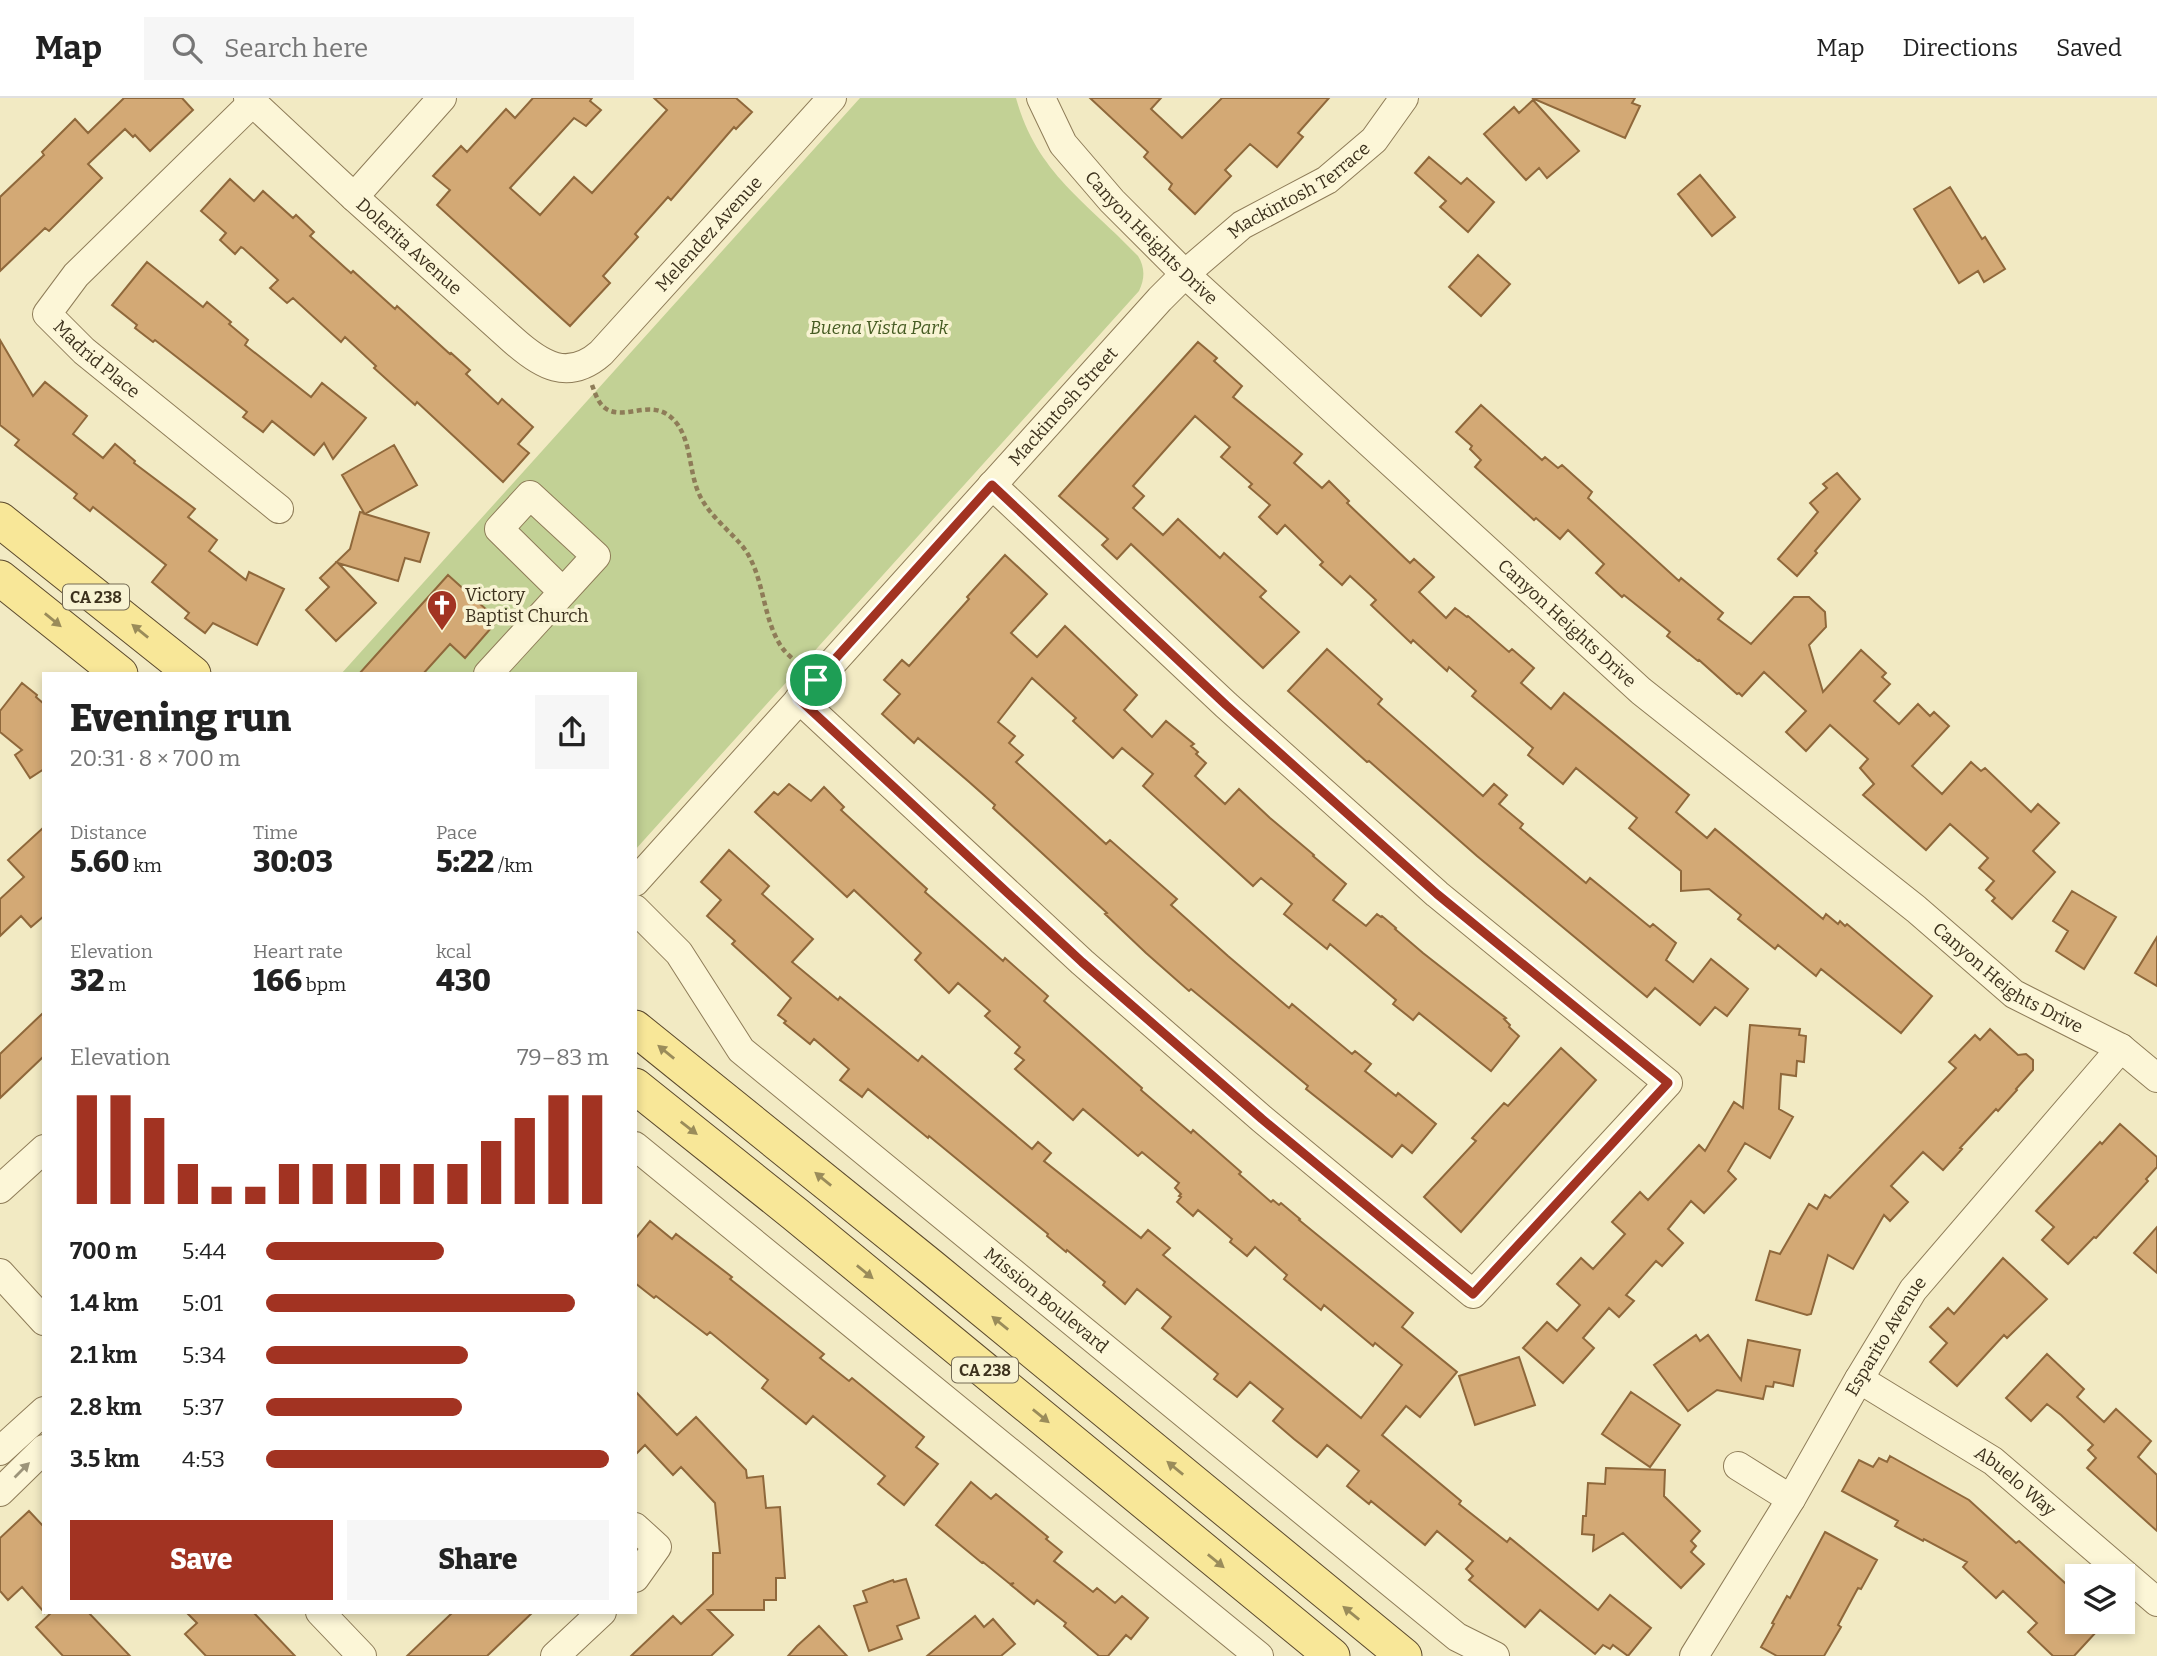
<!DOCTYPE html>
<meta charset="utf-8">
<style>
:root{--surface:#fff;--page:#f6f6f6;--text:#222;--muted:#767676;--line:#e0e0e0;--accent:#a23322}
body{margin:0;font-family:Bitter,serif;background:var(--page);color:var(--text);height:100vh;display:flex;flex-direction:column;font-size:26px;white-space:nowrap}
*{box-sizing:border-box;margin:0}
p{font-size:23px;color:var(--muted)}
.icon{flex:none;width:38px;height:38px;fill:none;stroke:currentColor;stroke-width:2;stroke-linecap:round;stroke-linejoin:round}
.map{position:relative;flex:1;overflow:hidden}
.details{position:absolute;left:42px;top:574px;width:595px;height:942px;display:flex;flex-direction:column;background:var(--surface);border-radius:0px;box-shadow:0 4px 10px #0003}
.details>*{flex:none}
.controls{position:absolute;left:2065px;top:1466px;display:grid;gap:14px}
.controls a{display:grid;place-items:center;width:70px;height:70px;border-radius:0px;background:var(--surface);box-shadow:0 4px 10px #0003;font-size:35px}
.pin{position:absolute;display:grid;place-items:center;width:60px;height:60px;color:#fff;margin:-30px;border:4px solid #fff;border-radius:50%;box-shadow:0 2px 7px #0007}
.round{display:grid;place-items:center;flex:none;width:74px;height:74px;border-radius:0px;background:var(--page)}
.overview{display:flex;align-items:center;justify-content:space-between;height:119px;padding:0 28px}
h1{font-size:38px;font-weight:800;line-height:52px}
.stats{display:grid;grid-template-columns:repeat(3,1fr);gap:10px;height:119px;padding:7px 28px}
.stats div{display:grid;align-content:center}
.stats b{font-size:30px;font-weight:800}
.stats small{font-size:19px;font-weight:400}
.stats p{font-size:19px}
.chart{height:196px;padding:14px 28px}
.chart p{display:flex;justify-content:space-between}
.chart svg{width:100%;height:126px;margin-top:7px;stroke:var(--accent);stroke-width:6}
.cta{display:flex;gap:14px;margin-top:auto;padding:14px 28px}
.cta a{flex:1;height:80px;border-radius:0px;background:var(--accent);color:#fff;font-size:28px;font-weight:800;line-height:80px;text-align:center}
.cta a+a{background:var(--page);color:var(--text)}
ul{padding:0 28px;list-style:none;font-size:23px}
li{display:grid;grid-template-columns:112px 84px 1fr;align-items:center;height:52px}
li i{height:18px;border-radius:9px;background:var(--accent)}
header{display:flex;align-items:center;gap:42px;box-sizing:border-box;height:98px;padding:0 35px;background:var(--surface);border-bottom:2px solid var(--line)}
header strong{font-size:33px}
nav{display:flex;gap:38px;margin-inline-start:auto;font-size:24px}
.search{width:490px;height:63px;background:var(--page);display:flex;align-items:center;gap:18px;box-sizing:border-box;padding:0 24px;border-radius:0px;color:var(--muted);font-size:26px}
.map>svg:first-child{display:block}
.green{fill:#c2d195}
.building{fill:#d3a975;stroke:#8f683b;stroke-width:2}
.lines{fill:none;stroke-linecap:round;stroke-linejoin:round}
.minor-casing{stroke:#8e7c58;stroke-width:30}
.major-casing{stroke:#5b492c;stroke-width:37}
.path{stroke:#8e7c58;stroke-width:4.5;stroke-dasharray:5 3.5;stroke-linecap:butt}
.minor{stroke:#fcf6d7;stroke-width:28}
.major{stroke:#f8e798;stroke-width:35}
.oneway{fill:#9a8c5a}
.oneway2{fill:#9c947a}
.route-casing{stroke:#fff;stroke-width:14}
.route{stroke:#a23322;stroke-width:9}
.labels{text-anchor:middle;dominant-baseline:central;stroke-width:7;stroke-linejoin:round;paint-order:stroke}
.shield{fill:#f8f3d3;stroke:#746b54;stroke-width:2}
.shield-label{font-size:16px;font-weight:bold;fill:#3c311d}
.street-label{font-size:18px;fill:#3c311d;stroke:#f8f3d3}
.park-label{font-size:18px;font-style:italic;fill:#455b22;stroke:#f8f3d3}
.poi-label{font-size:18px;fill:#3c311d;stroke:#f8f3d3;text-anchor:start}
</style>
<header>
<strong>Map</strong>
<div class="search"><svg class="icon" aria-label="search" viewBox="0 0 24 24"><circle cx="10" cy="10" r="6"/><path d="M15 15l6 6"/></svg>Search here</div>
<nav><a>Map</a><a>Directions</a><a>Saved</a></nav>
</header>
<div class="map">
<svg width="2157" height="1558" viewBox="0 0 2157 1558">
<rect width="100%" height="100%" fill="#f2eac3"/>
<path class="green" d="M860,0H1016C1037,76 1087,104 1138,158C1145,169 1145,181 1139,193L635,752V576H341Z"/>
<path class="building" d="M124,0H182L193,12L150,53L135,37L133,39L125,31L88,66L102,80L49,133L45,130L0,173V99L44,57L42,54L75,21L88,35Z
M533,0H592L590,3L601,12L586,28L574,20L510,90L540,117L574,79L592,95L667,12L654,0H736L752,14L736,31L734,29L671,102L668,99L635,136L638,139L603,178L610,185L570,228L437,107L450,92L433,78L461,48L467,54L506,11L515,20Z
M1090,0H1161L1151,11L1182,40L1222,0H1329L1298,35L1303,39L1277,69L1250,46L1225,72L1231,78L1195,116L1169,91L1172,86L1144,59L1148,54Z
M1532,0H1635L1632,5L1640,8L1625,40Z
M1533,2L1579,53L1547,80L1539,70L1526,82L1484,36L1514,9L1519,15Z
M1429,59L1461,86L1467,80L1494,104L1468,134L1440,109L1446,103L1415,75Z
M1700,77L1735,119L1712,138L1678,96Z
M230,81L254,103L263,93L293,120L296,117L314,134L310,138L351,175L353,173L395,211L397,208L450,256L451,255L470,272L466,276L498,306L502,301L533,329L518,346L529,355L503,384L417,304L415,307L374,270L376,268L345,239L341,244L293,200L287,205L270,190L278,182L243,150L241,149L235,156L220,142L226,135L201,113Z
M1950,89L1982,141L1985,139L2005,171L1984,184L1978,173L1959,185L1914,111Z
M1478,157L1510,186L1481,218L1449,189Z
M147,164L203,209L207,204L231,224L229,226L248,242L245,247L311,299L322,285L366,320L333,361L324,345L314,357L272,323L263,334L243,319L247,314L155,242L153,244L135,230L137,227L112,207Z
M0,242L33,298L45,284L87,318L73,336L103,360L115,346L135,363L134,365L195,411L188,419L217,442L209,453L246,482L249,474L284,491L257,547L213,525L205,535L185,520L189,515L152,484L166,467L93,409L90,413L74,400L77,396L15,347L19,342L0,327Z
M1198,244L1217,260L1214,263L1242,288L1233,299L1302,356L1294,365L1322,390L1329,383L1349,403L1347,405L1410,465L1414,461L1434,479L1419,494L1446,520L1455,510L1467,519L1468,518L1509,554L1512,551L1534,570L1521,585L1551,611L1564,595L1689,697L1676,714L1707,740L1715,731L1823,821L1826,816L1838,826L1840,823L1845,828L1847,826L1932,898L1901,935L1821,871L1816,878L1778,847L1775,851L1738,821L1741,817L1709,791L1681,793V773L1629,730L1637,720L1576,670L1563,686L1528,657L1533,650L1472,598L1476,593L1449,569L1447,573L1413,542L1411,545L1371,507L1376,502L1350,478L1342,487L1320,467L1323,464L1285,427L1277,436L1259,419L1270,407L1249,389L1252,386L1221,359L1230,349L1195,318L1133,388L1144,398L1133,410L1163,437L1178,421L1220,460L1224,455L1266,493L1260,499L1299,534L1263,570L1131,446L1117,461L1102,447L1108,441L1059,398Z
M1481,307L1542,362L1545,359L1558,370L1562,367L1592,394L1588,400L1679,483L1681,480L1723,515L1718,521L1751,546L1794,499H1809L1825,514L1826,529L1809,547L1823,594L1861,552L1886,575L1882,579L1890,586L1874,603L1899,626L1918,606L1930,618L1934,614L1949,628L1912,668L1942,696L1971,664L1981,673L1985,670L2031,714L2038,706L2059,725L2033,753L2055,774L2012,821L1992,803L1995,800L1986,792L1994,783L1979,770L1988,760L1950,726L1926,752L1863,697L1874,686L1860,670L1868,661L1830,627L1806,653L1786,634L1806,613L1764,574L1742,598L1739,595L1737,596L1699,562L1698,563L1667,538L1670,534L1624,497L1622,499L1596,475L1604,466L1568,432L1560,441L1536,420L1534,422L1475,369L1481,362L1470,351L1472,348L1456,334Z
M394,347L417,387L365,416L429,435L420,464L405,460L398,483L338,465L376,505L336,543L306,512L329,489L320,480L350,451L360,414L364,415L342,377Z
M1837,375L1860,401L1815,453L1817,455L1797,478L1778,461L1818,414L1810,405L1827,390L1823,386Z
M1005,457L1047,496L1011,535L1037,559L1065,528L1137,597L1124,612L1152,639L1166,623L1194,646L1191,648L1198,654L1196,656L1206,665L1195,678L1225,706L1239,691L1270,720L1314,757L1313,758L1346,786L1333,802L1366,828L1377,816L1381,819L1382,818L1396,830L1395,831L1423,855L1506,920L1504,921L1510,927L1509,929L1519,938L1491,973L1419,915L1413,922L1393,906L1396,902L1330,846L1327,851L1284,816L1292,806L1261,780L1253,788L1143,688L1153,676L1122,650L1113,660L1073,623L1076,620L1032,580L998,624L1015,638L1009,645L1023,657L1016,664L1106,746L1110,742L1177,801L1171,807L1228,858L1289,910L1292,906L1352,956L1355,953L1371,966L1365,973L1396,998L1398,995L1436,1026L1412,1055L1402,1047L1392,1059L1306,991L1308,988L1191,891L1189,893L1146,855L1105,816L1107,815L993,710L995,707L968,683L918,640L914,645L882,616L900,596L884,582L902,562L909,568L969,501L967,499Z
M448,477L498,522L465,560L450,546L423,576H359Z
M1327,551L1382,601L1378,606L1483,698L1494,686L1507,697L1499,706L1523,726L1520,730L1586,785L1590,780L1650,829L1653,826L1676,845L1666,862L1693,884L1711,861L1748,891L1727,918L1715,909L1700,927L1655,890L1647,899L1477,758L1369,663L1367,664L1288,593Z
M22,585L37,597L36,599L44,606V671L30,680L15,657L22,652L0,634V613Z
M789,686L811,703L824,689L844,709L841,712L927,791L925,794L1003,863L1005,860L1048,898L1044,903L1142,990L1141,992L1191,1035L1193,1032L1241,1074L1239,1076L1271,1104L1273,1102L1279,1107L1281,1105L1300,1121L1299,1122L1413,1215L1402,1229L1457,1274L1420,1319L1406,1308L1382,1337L1461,1403L1459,1406L1507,1444L1510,1440L1598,1512L1610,1497L1651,1530L1628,1558L1613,1547L1610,1551L1603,1547L1595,1556L1540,1512L1525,1529L1469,1482L1473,1478L1466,1471L1473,1463L1437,1433L1425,1447L1371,1403L1369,1406L1347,1388L1359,1373L1327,1347L1317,1359L1294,1341L1273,1323L1283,1311L1250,1284L1237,1299L1214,1281L1218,1276L1162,1230L1171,1219L1137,1191L1125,1206L1103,1187L1105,1184L1067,1152L1066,1154L1047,1138L1048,1136L929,1038L928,1040L868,991L862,999L840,982L849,971L814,941L810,946L784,925L786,923L778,917L791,900L732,846L735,843L707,818L721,802L701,784L729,752L769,788L762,796L813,841L792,864L838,902L840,899L918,963L922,958L1032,1051L1038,1044L1051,1055L1044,1063L1141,1140L1148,1132L1170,1150L1163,1157L1361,1320L1402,1267L1375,1245L1373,1248L1324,1207L1321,1212L1284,1181L1287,1177L1255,1149L1247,1158L1230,1144L1232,1141L1198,1112L1193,1118L1177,1104L1181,1099L1179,1098L1181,1096L1175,1090L1179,1085L1142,1054L1138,1058L1083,1011L1073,1022L1015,971L1024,962L1015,955L1020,949L985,918L990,913L958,885L949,895L915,862L921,855L854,792L847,799L755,714L774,694L778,697Z
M44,729V818L31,829L21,818L0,838V801L24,779L8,762Z
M2072,793L2116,819L2084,871L2056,853L2068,833L2053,823Z
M2157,839V888L2135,875Z
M44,914V958L0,1000V956Z
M1750,927L1800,931L1799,937L1806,938L1804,964L1797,963L1796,978L1781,976L1779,1011L1793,1019L1770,1060L1745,1045L1728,1073L1736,1081L1704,1115L1691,1103L1668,1131L1683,1145L1662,1168L1656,1163L1626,1197L1634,1203L1619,1219L1609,1210L1583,1240L1594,1250L1563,1285L1523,1250L1547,1224L1557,1233L1580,1207L1557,1186L1581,1160L1593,1171L1625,1136L1612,1124L1640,1094L1648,1102L1699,1047L1705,1053L1734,1004L1743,1010Z
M1990,931L2018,957L2026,956L2033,962V972L2016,991L2017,992L1998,1013L1996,1011L1960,1050L1962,1051L1943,1072L1923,1054L1891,1088L1908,1104L1890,1123L1884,1117L1853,1171L1828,1157L1811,1216L1807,1217L1756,1202L1770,1153L1780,1156L1809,1106L1817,1111L1825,1097L1830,1100L1956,970L1949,964L1975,937L1980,942Z
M1561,950L1596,982L1461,1134L1424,1099L1476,1043L1472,1040L1504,1005L1508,1008Z
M2120,1026L2157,1059V1069L2146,1081L2148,1083L2096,1140L2094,1139L2068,1166L2042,1142L2054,1129L2036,1113L2100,1044L2102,1046Z
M650,1123L672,1141L676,1136L732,1179L730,1181L824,1256L820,1260L849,1283L852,1280L924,1339L916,1349L938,1366L904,1407L878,1386L885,1378L813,1318L806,1326L762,1290L768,1282L710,1234L707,1237L656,1198L654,1200L635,1185V1141Z
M2157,1129V1175L2134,1155Z
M2003,1160L2047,1201L2007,1240L2004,1237L1957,1288L1930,1264L1947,1245L1930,1229L1948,1210L1954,1216Z
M1696,1237L1700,1243L1708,1237L1741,1282L1748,1242L1800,1252L1793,1288L1774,1284L1773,1289L1766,1288L1763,1301L1717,1292L1688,1313L1654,1267Z
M2047,1256L2084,1291L2077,1299L2104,1324L2116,1311L2151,1343L2138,1359L2157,1377V1433L2087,1370L2096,1360L2088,1352L2093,1347L2061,1317L2047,1306L2031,1323L2006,1300Z
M1519,1259L1535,1307L1475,1327L1459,1278Z
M635,1293L677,1337L696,1319L746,1372L747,1380L763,1378L766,1410L780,1409L785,1480H776V1502H764V1512H708L733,1537L711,1558H631L673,1518L681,1526L713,1496V1455H720L715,1405L681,1369L673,1377L645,1347L635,1357Z
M1631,1294L1680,1327L1650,1369L1602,1336Z
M1890,1358L1969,1402L2016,1445L2019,1443L2077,1496V1524H2087L2097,1533L2074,1558H2053L2028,1534L2037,1525L2003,1493L1996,1500L1963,1469L1967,1464L1924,1441L1923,1443L1895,1428L1898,1423L1842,1393L1859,1362L1873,1369L1879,1360L1887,1364Z
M1606,1370L1665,1372L1664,1398L1700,1433L1691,1443L1696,1448L1691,1454L1704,1466L1681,1490L1623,1435L1593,1453L1594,1437L1582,1436L1583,1418H1586L1588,1385L1605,1386Z
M971,1384L991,1401L996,1396L1048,1439L1046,1441L1062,1454L1054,1463L1093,1494L1097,1490L1115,1505L1122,1498L1148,1520L1131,1541L1126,1537L1108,1558H1099L1064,1528L1066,1525L1037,1502L1034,1506L1011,1487L1014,1485L1010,1486L983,1464L982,1465L936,1427Z
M29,1413L44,1429V1514L22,1489L8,1502L0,1493V1440Z
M1825,1434L1877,1462L1861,1491L1858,1490L1838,1527L1841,1529L1824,1558H1777L1761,1549L1774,1526L1772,1525L1787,1498L1790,1500Z
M906,1481L919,1520L897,1528L902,1541L869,1553L854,1508L867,1504L863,1493L893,1482L894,1484Z
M52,1514H88L130,1558H63L36,1529Z
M186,1514H253L295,1558H206L185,1536L197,1525Z
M453,1514H533L487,1558H407Z
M975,1518L984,1529L993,1521L1015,1546L1001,1558H927Z
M819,1528L847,1558H788L797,1548Z"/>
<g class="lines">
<g class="minor-casing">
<g id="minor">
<path id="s1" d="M248,0L354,99L513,242C541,267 568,284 601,255L832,0"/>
<path id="s2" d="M1041,0L1063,46L1112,103L1185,176L1641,593L1916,811L2014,896L2121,950L2157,980"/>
<path id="s3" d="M252,5L76,177L47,216L84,253L279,411"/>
<path d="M354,99L442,0"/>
<path d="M488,576L596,458L530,397L499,431L563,494"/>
<path d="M799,601L1082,864L1262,1021L1473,1196L1668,985L1437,796L1226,607L992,387"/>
<path id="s4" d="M635,784L1160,201L1185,176L1242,127L1327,82L1374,42L1404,0"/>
<path id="s5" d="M635,811L679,855L741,952L1457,1539L1495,1558"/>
<path d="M635,1048L1259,1558"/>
<path d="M0,1091L44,1051"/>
<path d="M0,1175L44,1223"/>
<path id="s6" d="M1859,1281L1993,1363L2157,1504"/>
<path d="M0,1353L44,1313"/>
<path d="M1738,1368L1791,1401"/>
<path d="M0,1394L44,1351"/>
<path d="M635,1429L657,1449L635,1480"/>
<path d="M320,1514L362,1558"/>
<path d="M555,1558L602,1514"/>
<path id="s7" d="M1694,1558L1791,1401L1859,1281L1913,1192L2121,950"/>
</g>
</g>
<g class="major-casing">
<path id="major" d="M0,422L193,576
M0,480L120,576
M635,930L930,1168L1404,1558
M635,988L795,1116L1332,1558"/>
</g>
<path class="path" d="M592,287C595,295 598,305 605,310C626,325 655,295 678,327C692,348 689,376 700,398C713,424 740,439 750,460C765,489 764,525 783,551C787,556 793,561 798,566"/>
<use href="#minor" class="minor"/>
<use href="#major" class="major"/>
</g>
<defs><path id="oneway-solid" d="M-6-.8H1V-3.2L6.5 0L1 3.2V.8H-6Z" transform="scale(1.75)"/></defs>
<g class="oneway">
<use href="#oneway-solid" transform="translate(53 522) rotate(39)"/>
<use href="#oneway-solid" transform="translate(140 533) rotate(-141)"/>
<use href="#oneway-solid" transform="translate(666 954) rotate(-141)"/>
<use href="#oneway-solid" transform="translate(689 1030) rotate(38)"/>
<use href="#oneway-solid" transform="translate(823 1081) rotate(-141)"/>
<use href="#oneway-solid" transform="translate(865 1174) rotate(39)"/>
<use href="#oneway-solid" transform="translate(1000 1225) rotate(-141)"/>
<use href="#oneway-solid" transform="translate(1041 1318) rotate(39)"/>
<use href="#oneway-solid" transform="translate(1175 1370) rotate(-141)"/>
<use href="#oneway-solid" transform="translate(1216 1463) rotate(39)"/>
<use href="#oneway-solid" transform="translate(1351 1515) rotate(-141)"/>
</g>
<use class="oneway2" href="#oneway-solid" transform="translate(22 1372) rotate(-45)"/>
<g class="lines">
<g class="route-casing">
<path id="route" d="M992,387L1226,607L1437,796L1668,985L1473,1196L1262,1021L1082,864L799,601Z"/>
</g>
<use href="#route" class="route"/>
</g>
<defs>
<g id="church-pin" transform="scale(1.575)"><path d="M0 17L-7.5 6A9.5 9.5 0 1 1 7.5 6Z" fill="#a23322" stroke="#f8f3d3"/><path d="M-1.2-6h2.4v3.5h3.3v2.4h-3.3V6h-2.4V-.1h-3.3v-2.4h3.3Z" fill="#fff"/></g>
</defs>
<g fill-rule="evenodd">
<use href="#church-pin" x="442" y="507"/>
</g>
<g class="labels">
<g class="shield">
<rect x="63" y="486.5" width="66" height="25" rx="5"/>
<rect x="952" y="1259.5" width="66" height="25" rx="5"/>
</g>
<g class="shield-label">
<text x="96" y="499">CA 238</text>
<text x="985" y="1272">CA 238</text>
</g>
<g class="street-label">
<text stroke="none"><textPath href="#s4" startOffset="962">Mackintosh Terrace</textPath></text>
<text stroke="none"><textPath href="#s1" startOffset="620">Melendez Avenue</textPath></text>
<text stroke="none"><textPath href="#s2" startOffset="180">Canyon Heights Drive</textPath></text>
<text stroke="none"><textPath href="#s1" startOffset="219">Dolerita Avenue</textPath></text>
<text stroke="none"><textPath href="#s3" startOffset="362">Madrid Place</textPath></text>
<text stroke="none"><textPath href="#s4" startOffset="640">Mackintosh Street</textPath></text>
<text stroke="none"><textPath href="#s2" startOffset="747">Canyon Heights Drive</textPath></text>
<text stroke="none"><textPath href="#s2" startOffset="1314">Canyon Heights Drive</textPath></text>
<text stroke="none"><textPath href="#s5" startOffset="572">Mission Boulevard</textPath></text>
<text stroke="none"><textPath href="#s7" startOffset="373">Esparito Avenue</textPath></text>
<text stroke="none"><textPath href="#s6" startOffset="187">Abuelo Way</textPath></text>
</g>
<g class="park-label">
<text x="879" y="230">Buena Vista Park</text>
</g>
<g class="poi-label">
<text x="465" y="497">Victory<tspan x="465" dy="21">Baptist Church</tspan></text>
</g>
</g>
</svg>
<div class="controls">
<a><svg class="icon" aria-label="layers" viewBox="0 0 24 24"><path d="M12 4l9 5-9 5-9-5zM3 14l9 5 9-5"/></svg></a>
</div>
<div class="pin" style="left:816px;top:582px;background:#1e9e55"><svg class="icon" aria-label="arrive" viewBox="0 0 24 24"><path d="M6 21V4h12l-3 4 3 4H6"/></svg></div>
<section class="details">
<div class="overview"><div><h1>Evening run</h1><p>20:31 · 8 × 700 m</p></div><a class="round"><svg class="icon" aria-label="share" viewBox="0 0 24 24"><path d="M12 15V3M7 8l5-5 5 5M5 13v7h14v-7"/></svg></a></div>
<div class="stats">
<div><p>Distance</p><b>5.60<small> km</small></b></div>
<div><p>Time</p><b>30:03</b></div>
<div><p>Pace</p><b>5:22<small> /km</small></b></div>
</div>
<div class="stats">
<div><p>Elevation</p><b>32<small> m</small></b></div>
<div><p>Heart rate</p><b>166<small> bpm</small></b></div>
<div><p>kcal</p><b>430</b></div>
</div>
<div class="chart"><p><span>Elevation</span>79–83 m</p>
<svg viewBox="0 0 160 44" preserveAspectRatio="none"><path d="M5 44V6M15 44V6M25 44V14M35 44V30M45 44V38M55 44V38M65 44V30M75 44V30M85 44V30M95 44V30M105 44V30M115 44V30M125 44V22M135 44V14M145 44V6M155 44V6"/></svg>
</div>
<ul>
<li><b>700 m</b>5:44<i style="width:52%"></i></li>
<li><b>1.4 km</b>5:01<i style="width:90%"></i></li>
<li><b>2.1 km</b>5:34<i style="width:59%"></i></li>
<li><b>2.8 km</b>5:37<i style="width:57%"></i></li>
<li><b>3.5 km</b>4:53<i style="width:100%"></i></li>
</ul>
<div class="cta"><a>Save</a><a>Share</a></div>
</section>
</div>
